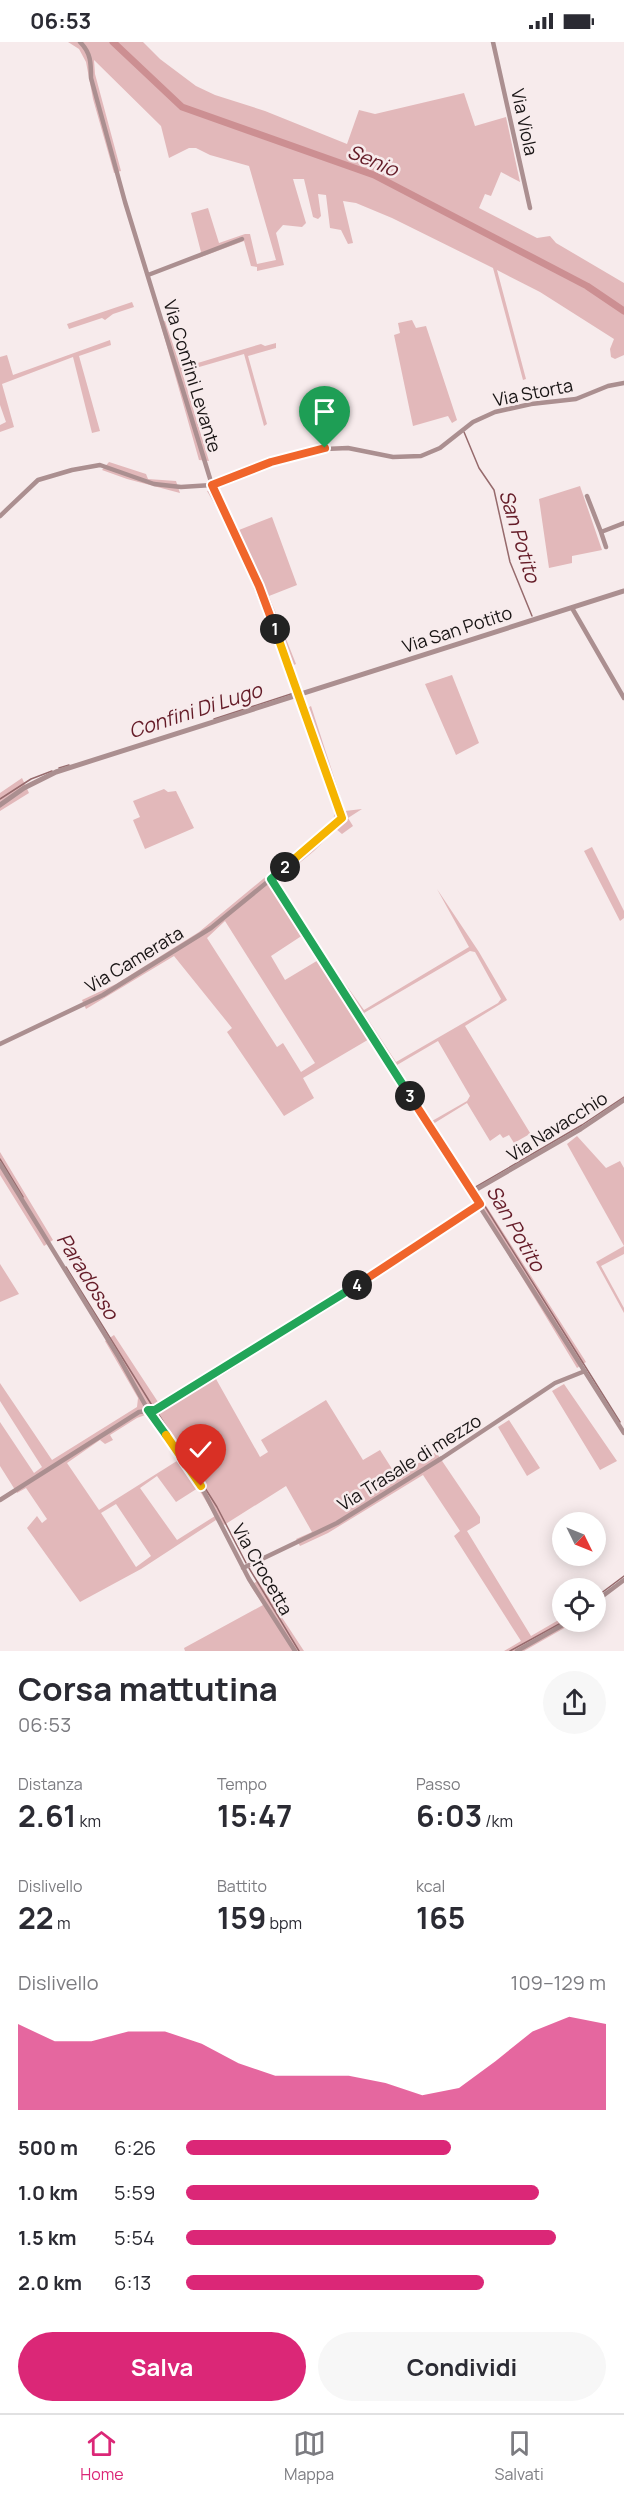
<!DOCTYPE html>
<html lang="it">
<meta charset="utf-8">
<style>
:root{--surface:#fff;--page:#f7f7f7;--text:#2b2b33;--muted:#7c7c81;--line:#e1e1e2;--accent:#db2777}
body{margin:0;font-family:Manrope,sans-serif;background:var(--page);color:var(--text);height:100vh;display:flex;flex-direction:column;font-size:22px;white-space:nowrap}
*{box-sizing:border-box;margin:0}
p{font-size:20px;color:var(--muted)}
.icon{flex:none;width:33px;height:33px;fill:none;stroke:currentColor;stroke-width:2;stroke-linecap:round;stroke-linejoin:round}
.map{position:relative;height:1609px;overflow:hidden}
.sheet{display:flex;flex-direction:column;background:var(--surface);flex:1}
.sheet>*{flex:none}
.needle{width:39px;rotate:133deg}
.tools{position:absolute;left:552px;top:1470px;display:grid;gap:12px}
.tools a{display:grid;place-items:center;width:54px;height:54px;border-radius:50%;background:var(--surface);box-shadow:0 3px 15px #0003;font-size:30px}
.pin{position:absolute;display:grid;place-items:center;width:51px;height:51px;color:#fff;margin:-62px -26px;border-radius:50% 50% 50% 0;rotate:-45deg;box-shadow:0 0 6px #0007}
.pin .icon{rotate:45deg}
.km{position:absolute;width:30px;height:30px;margin:-15px;border-radius:50%;background:#222;color:#fff;font-size:16px;line-height:30px;text-align:center}
.round{display:grid;place-items:center;flex:none;width:63px;height:63px;border-radius:32px;background:var(--page)}
.overview{display:flex;align-items:center;justify-content:space-between;height:102px;padding:0 18px}
h1{font-size:33px;font-weight:700;line-height:45px}
.metrics{display:grid;grid-template-columns:repeat(3,1fr);gap:9px;height:102px;padding:6px 18px}
.metrics div{display:grid;align-content:center}
.metrics b{font-size:30px;font-weight:700}
.metrics small{font-size:16px;font-weight:400}
.metrics p{font-size:16px}
.chart{height:168px;padding:12px 18px}
.chart p{display:flex;justify-content:space-between}
.chart svg{width:100%;height:108px;margin-top:6px;fill:var(--accent);opacity:.7}
.button{display:flex;gap:12px;margin-top:auto;padding:12px 18px}
.button a{flex:1;height:69px;border-radius:36px;background:var(--accent);color:#fff;font-size:24px;font-weight:700;line-height:69px;text-align:center}
.button a+a{background:var(--page);color:var(--text)}
ul{padding:0 18px;list-style:none;font-size:20px}
li{display:grid;grid-template-columns:96px 72px 1fr;align-items:center;height:45px}
li i{height:15px;border-radius:8px;background:var(--accent)}
.status{display:flex;justify-content:space-between;align-items:center;height:42px;padding:0 30px;background:var(--surface);direction:ltr}
.status svg{height:16px;fill:currentColor}
.tabs{display:flex;justify-content:space-around;align-items:center;height:84px;border-top:2px solid var(--line);background:var(--surface);font-size:16px;color:var(--muted)}
.tabs a{display:grid;justify-items:center;gap:3px}
.tabs .active{color:var(--accent)}
.map>svg:first-child{display:block}
.green{fill:#e2b8ba;fill-rule:evenodd}
.lines{fill:none;stroke-linecap:round;stroke-linejoin:round}
.stream{stroke:#966a6c;stroke-width:1.5}
.river{stroke:#cc8f92;stroke-width:7}
.minor{stroke:#ab8f90;stroke-width:4.5}
.tertiary{stroke:#ab8f90;stroke-width:5}
.split-1-casing{stroke:#fff;stroke-width:12}
.split-2-casing{stroke:#fff;stroke-width:12}
.split-3-casing{stroke:#fff;stroke-width:12}
.split-4-casing{stroke:#fff;stroke-width:12}
.split-5-casing{stroke:#fff;stroke-width:12}
.split-6-casing{stroke:#fff;stroke-width:12}
.split-1{stroke:#f0652b;stroke-width:8}
.split-2{stroke:#f5b400;stroke-width:8}
.split-3{stroke:#22a559;stroke-width:8}
.split-4{stroke:#f0652b;stroke-width:8}
.split-5{stroke:#22a559;stroke-width:8}
.split-6{stroke:#f5b400;stroke-width:8}
.labels{text-anchor:middle;dominant-baseline:central;stroke-width:5;stroke-linejoin:round;paint-order:stroke}
.street-label{font-size:18px;fill:#181414;stroke:#f7ebec}
.water-label{font-size:20px;font-style:italic;fill:#641b27;stroke:#f7ebec}
</style>
<div class="status"><b>06:53</b><svg viewBox="0 0 49 12"><path d="M0 12V9h3v3zM5 12V6h3v6zM10 12V3h3v9zM15 12V0h3v12zM26 1h20v11H26zM47 4h2v5h-2z"/></svg></div>
<div class="map">
<svg width="624" height="1609" viewBox="0 0 624 1609">
<rect width="100%" height="100%" fill="#f7ebec"/>
<path class="green" d="M68,0H143L160,17L196,44L215,53L265,69L347,102L359,68L375,72L464,51L475,84L506,75L520,140L501,130L491,154L485,152L479,166L537,196L550,194L556,201L624,241V313L615,317L611,315L610,307L614,297L540,250L497,228L526,337L523,338L493,226L392,176L356,161L343,159L353,201L348,202L341,188L330,186L326,153L318,152L321,174L318,177L313,175L304,137H293L306,181L302,185L283,183L276,191L284,223L257,229V225L251,224L244,199L196,217L201,210L191,171L208,166L219,201L245,192H250L257,222L276,218L249,124L210,113L196,106H189L169,116L161,84L94,18L95,32L121,129L114,131L93,57L86,20L79,7Z
M132,260L134,265L113,272L105,278L102,276L69,287L67,282Z
M412,278L416,286L426,284L457,378L452,381L448,374L413,384L394,293L400,291L398,281Z
M165,279L181,326L261,302L265,304L276,301V306L248,314L267,382L264,384L244,312L182,330L209,419L199,418L160,280Z
M110,298L111,303L79,314L100,389L92,391L73,315L2,342L14,385L0,390V383L6,380L0,363V315L7,313L13,333Z
M109,420L146,432L148,437L176,439L180,451L127,437L102,428Z
M580,444L602,508L572,514V521L549,526L539,457Z
M218,447L239,488L272,475L297,543L269,554L296,622L285,627L234,496L207,449Z
M452,633L479,701L456,713L425,642Z
M311,664L345,769L362,767L348,776L353,784L342,792L336,787L314,809L280,837L279,841L313,896L308,898L303,893L271,914L285,938L320,917L325,925L331,922L364,968L469,905L437,847L479,910L507,958L465,984L538,1104L535,1105L528,1093L514,1101L509,1093L503,1096L500,1092L490,1099L467,1061L433,1082L453,1114L448,1117L371,996L303,1036L314,1056L284,1074L227,990L232,986L174,914L86,967L82,958L116,942L199,890L333,779L335,769L301,670ZM225,879L315,1021L301,1030L283,1001L277,1005L207,896ZM470,909L475,910L501,957L498,961L396,1020L364,971ZM438,999L470,1054L467,1059L432,1079L397,1023Z
M22,736L29,751L0,769V751Z
M164,747L168,750L176,749L194,786L145,807L133,778L140,775L133,759Z
M592,805L624,869V876L620,879L584,809Z
M577,1094L606,1126L620,1119L624,1126V1212L601,1224L624,1266V1271L596,1220L624,1204L567,1102Z
M0,1110L53,1198L44,1204L0,1133Z
M485,1162L586,1320L577,1326L480,1166Z
M0,1222L19,1252L0,1260Z
M114,1293L158,1360L233,1314L239,1323L216,1337L260,1415L268,1410L261,1398L326,1358L363,1418L380,1408L394,1430L406,1423L409,1427L436,1410L480,1475V1481L467,1489L531,1594L562,1576V1580H575L524,1609H504L521,1599L454,1494L460,1489L423,1433L328,1491L300,1504L296,1497L312,1490L286,1444L224,1483L216,1478L141,1527L80,1560L27,1486L37,1474L42,1481L47,1477L26,1446L17,1451L0,1424V1380L34,1431L42,1425L0,1359V1341L52,1418L137,1365L138,1356L105,1299ZM148,1372L180,1417L99,1468L67,1421L100,1398L105,1402L113,1398L110,1393L137,1376ZM157,1434L176,1460L198,1446L215,1474L177,1498L140,1446ZM116,1462L151,1514L136,1525L101,1471Z
M564,1342L617,1419L600,1428L552,1349Z
M509,1378L540,1426L527,1434L498,1385Z
M258,1539L304,1609H185L184,1606L263,1563L250,1543Z"/>
<g class="lines">
<path class="stream" d="M464,390L479,426L494,448L510,520L532,574
M209,446L223,472
M248,525L270,582
M214,677L294,651
M59,726L69,723
M0,757L31,737L52,729
M0,1117L23,1155
M474,1146L582,1083L624,1055
M476,1150L620,1380
M66,1225L153,1365
M157,1370L217,1465L246,1521
M249,1526L299,1609
M596,1555L624,1534
M510,1609L563,1580"/>
<path class="river" d="M113,0L182,65L374,133L587,244L624,269"/>
<path class="minor" d="M80,0C91,11 91,21 91,36L125,160L212,443L259,544L342,776L271,837L624,1391
M493,0L530,166
M148,233L242,197
M587,454L601,490L624,481
M0,474L38,438L72,428L100,423L154,442L181,445L212,443L271,420L325,407L348,406L393,415L421,414L440,406L473,380L495,370L531,362L576,357L608,344L624,341
M601,490L606,505
M572,566L624,656
M0,1002L103,953L211,886L271,837
M0,1122L118,1314L148,1368L201,1444L249,1537L295,1609
M472,1150L581,1087L624,1058
M0,1458L139,1370L155,1368L195,1345L407,1213L480,1162
M243,1526L337,1481L442,1416L555,1341L585,1329
M596,1559L624,1538
M517,1609L568,1580"/>
<path class="tertiary" d="M0,763L24,746L56,730L624,549"/>
</g>
<g class="lines">
<g class="split-1-casing">
<path id="split-1" d="M275,587L259,544L212,443L271,420L325,406"/>
</g>
<g class="split-2-casing">
<path id="split-2" d="M275,587L342,776L285,825"/>
</g>
<g class="split-3-casing">
<path id="split-3" d="M285,825L271,837L410,1054"/>
</g>
<g class="split-4-casing">
<path id="split-4" d="M357,1243L480,1162L410,1054"/>
</g>
<g class="split-5-casing">
<path id="split-5" d="M166,1393L148,1368H155L357,1243"/>
</g>
<g class="split-6-casing">
<path id="split-6" d="M166,1393L201,1444"/>
</g>
<use href="#split-1" class="split-1"/>
<use href="#split-2" class="split-2"/>
<use href="#split-3" class="split-3"/>
<use href="#split-4" class="split-4"/>
<use href="#split-5" class="split-5"/>
<use href="#split-6" class="split-6"/>
</g>
<g class="labels">
<g class="street-label">
<text transform="translate(525 80) rotate(78)">Via Viola</text>
<text transform="translate(193 334) rotate(73)">Via Confini Levante</text>
<text transform="translate(533 350) rotate(-11)">Via Storta</text>
<text transform="translate(457 587) rotate(-18)">Via San Potito</text>
<text transform="translate(134 917) rotate(-31)">Via Camerata</text>
<text transform="translate(557 1084) rotate(-32)">Via Navacchio</text>
<text transform="translate(409 1420) rotate(-32)">Via Trasale di mezzo</text>
<text transform="translate(263 1527) rotate(60)">Via Crocetta</text>
</g>
<g class="water-label">
<text transform="translate(373 118) rotate(23)">Senio</text>
<text transform="translate(520 494) rotate(73)">San Potito</text>
<text transform="translate(195 668) rotate(-18)">Confini Di Lugo</text>
<text transform="translate(516 1186) rotate(60)">San Potito</text>
<text transform="translate(88 1234) rotate(58)">Paradosso</text>
</g>
</g>
</svg>
<div class="tools">
<a><svg class="needle" viewBox="-14 -14 28 28"><path d="M0-13l5 13h-10z" fill="#e53935"/><path d="M0 13l5-13h-10z" fill="#7c7c81"/></svg></a>
<a><svg class="icon" aria-label="locate" viewBox="0 0 24 24"><circle cx="12" cy="12" r="6"/><path d="M12 2v4M12 18v4M2 12h4M18 12h4"/></svg></a>
</div>
<div class="pin" style="left:325px;top:406px;background:#1e9e55"><svg class="icon" aria-label="arrive" viewBox="0 0 24 24"><path d="M6 21V4h12l-3 4 3 4H6"/></svg></div>
<div class="pin" style="left:201px;top:1444px;background:#d93025"><svg class="icon" aria-label="check" viewBox="0 0 24 24"><path d="M5 12l5 5 9-10"/></svg></div>
<b class="km" style="left:275px;top:587px">1</b>
<b class="km" style="left:285px;top:825px">2</b>
<b class="km" style="left:410px;top:1054px">3</b>
<b class="km" style="left:357px;top:1243px">4</b>
</div>
<section class="sheet">
<div class="overview"><div><h1>Corsa mattutina</h1><p>06:53</p></div><a class="round"><svg class="icon" aria-label="share" viewBox="0 0 24 24"><path d="M12 15V3M7 8l5-5 5 5M5 13v7h14v-7"/></svg></a></div>
<div class="metrics">
<div><p>Distanza</p><b>2.61<small> km</small></b></div>
<div><p>Tempo</p><b>15:47</b></div>
<div><p>Passo</p><b>6:03<small> /km</small></b></div>
</div>
<div class="metrics">
<div><p>Dislivello</p><b>22<small> m</small></b></div>
<div><p>Battito</p><b>159<small> bpm</small></b></div>
<div><p>kcal</p><b>165</b></div>
</div>
<div class="chart"><p><span>Dislivello</span>109–129 m</p>
<svg viewBox="0 0 160 44" preserveAspectRatio="none"><path d="M0 44V9L10 16L20 16L30 12L40 12L50 17L60 25L70 30L80 30L90 30L100 33L110 38L120 35L130 24L140 12L150 6L160 9V44z"/></svg>
</div>
<ul>
<li><b>500 m</b>6:26<i style="width:63%"></i></li>
<li><b>1.0 km</b>5:59<i style="width:84%"></i></li>
<li><b>1.5 km</b>5:54<i style="width:88%"></i></li>
<li><b>2.0 km</b>6:13<i style="width:71%"></i></li>
</ul>
<div class="button"><a>Salva</a><a>Condividi</a></div>
</section>
<nav class="tabs">
<a class="active"><svg class="icon" aria-label="home" viewBox="0 0 24 24"><path d="M3 11l9-7 9 7M6 9v11h12V9"/></svg>Home</a>
<a><svg class="icon" aria-label="map" viewBox="0 0 24 24"><path d="M3 6l6-2 6 2 6-2v14l-6 2-6-2-6 2zM9 4v14M15 6v14"/></svg>Mappa</a>
<a><svg class="icon" aria-label="saved" viewBox="0 0 24 24"><path d="M7 4h10v16l-5-4-5 4z"/></svg>Salvati</a>
</nav>
